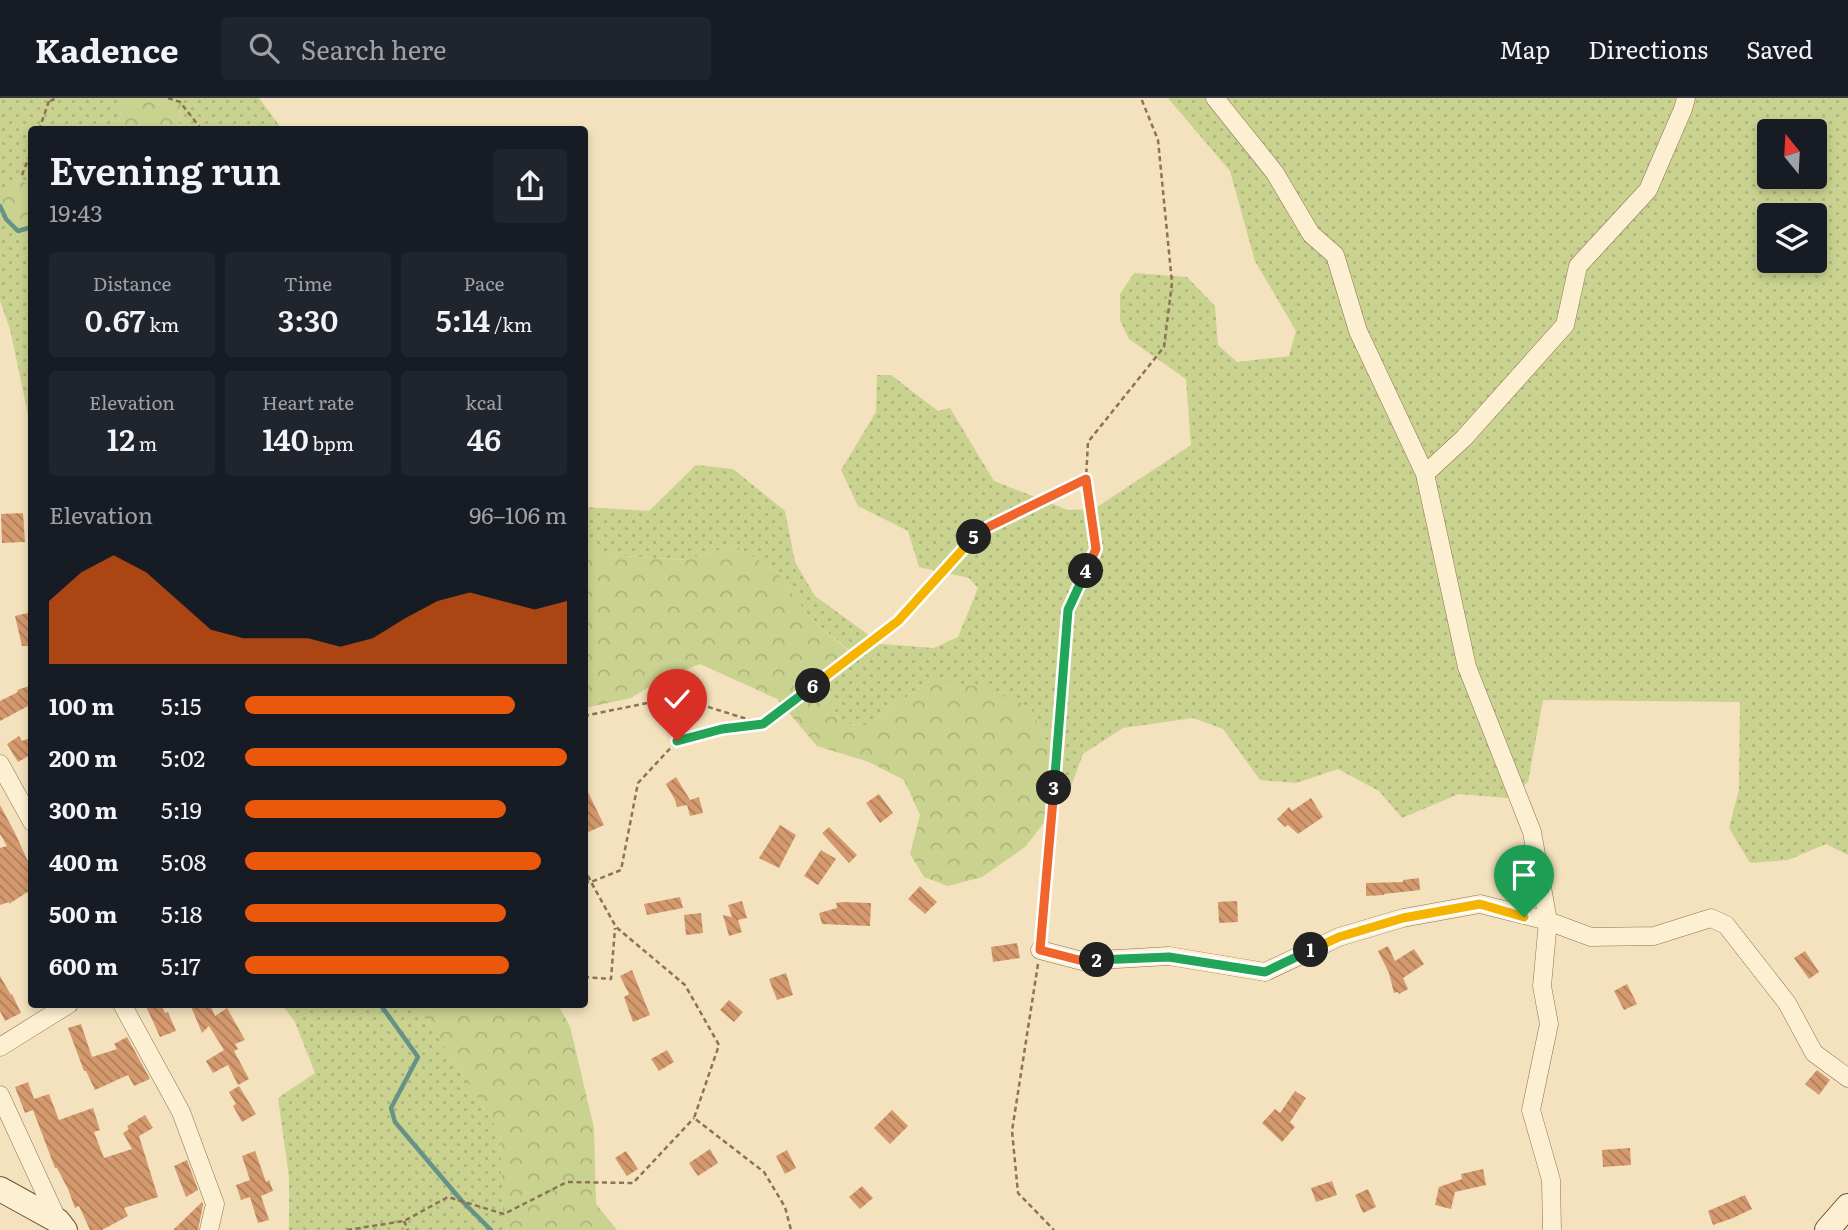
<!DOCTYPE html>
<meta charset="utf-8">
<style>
:root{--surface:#171b24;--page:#20242c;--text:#f1f3f6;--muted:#9ea1a6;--line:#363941;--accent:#ea580c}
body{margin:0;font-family:Literata,serif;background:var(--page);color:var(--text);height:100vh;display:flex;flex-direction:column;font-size:26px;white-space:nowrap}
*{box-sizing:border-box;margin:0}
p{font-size:23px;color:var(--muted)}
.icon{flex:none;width:38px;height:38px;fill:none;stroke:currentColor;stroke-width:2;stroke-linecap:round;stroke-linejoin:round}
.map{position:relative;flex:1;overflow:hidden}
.panel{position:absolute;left:28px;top:28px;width:560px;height:882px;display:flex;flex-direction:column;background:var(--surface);border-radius:7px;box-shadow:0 4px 10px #0003}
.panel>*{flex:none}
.needle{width:46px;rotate:342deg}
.controls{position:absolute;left:1757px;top:21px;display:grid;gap:14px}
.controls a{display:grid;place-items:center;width:70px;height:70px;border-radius:7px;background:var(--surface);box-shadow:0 4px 10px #0003;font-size:35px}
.pin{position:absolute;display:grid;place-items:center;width:60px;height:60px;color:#fff;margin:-72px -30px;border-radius:50% 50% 50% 0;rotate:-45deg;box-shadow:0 0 7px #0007}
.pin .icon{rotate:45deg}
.km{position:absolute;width:35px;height:35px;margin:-18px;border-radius:50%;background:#222;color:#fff;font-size:19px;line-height:35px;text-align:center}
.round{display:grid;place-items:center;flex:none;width:74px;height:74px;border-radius:7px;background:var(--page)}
.summary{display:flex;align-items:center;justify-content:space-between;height:119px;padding:0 21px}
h1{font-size:38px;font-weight:600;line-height:52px}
.figures{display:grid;grid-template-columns:repeat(3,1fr);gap:10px;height:119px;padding:7px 21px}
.figures div{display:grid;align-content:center;border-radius:7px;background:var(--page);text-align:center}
.figures b{font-size:30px;font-weight:600}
.figures small{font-size:19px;font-weight:400}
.figures p{font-size:19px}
.chart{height:196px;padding:14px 21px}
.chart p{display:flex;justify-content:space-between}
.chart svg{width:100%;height:126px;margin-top:7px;fill:var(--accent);opacity:.7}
ul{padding:0 21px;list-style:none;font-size:23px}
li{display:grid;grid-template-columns:112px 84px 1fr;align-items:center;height:52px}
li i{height:18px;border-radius:9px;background:var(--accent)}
header{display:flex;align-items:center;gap:42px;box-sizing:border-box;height:98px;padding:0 35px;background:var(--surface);border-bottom:2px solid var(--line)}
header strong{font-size:33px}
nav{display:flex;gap:38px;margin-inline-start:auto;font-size:24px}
.search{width:490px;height:63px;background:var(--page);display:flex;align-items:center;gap:18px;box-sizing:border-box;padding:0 24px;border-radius:7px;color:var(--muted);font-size:26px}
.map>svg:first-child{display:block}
.green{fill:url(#green-dots);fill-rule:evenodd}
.forest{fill:url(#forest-crowns)}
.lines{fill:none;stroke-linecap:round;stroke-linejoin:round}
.stream{stroke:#679287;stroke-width:4.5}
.building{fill:url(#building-back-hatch)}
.street-casing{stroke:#8d7254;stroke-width:19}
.secondary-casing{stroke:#6e5337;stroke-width:26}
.path{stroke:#8d7254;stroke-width:2.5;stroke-dasharray:5 3.5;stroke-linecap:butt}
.street{stroke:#fdefd1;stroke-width:18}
.secondary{stroke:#fdefd1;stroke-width:24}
.split-1-casing{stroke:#fff;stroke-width:14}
.split-2-casing{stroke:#fff;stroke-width:14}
.split-3-casing{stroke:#fff;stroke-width:14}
.split-4-casing{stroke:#fff;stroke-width:14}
.split-5-casing{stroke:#fff;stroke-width:14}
.split-6-casing{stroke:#fff;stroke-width:14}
.split-7-casing{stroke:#fff;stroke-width:14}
.split-1{stroke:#f5b400;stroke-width:9}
.split-2{stroke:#22a559;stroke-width:9}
.split-3{stroke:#f0652b;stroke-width:9}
.split-4{stroke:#22a559;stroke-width:9}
.split-5{stroke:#f0652b;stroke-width:9}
.split-6{stroke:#f5b400;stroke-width:9}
.split-7{stroke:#22a559;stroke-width:9}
</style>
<header>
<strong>Kadence</strong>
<div class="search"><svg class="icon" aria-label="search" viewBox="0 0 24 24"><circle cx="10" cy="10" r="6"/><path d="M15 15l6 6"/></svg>Search here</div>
<nav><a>Map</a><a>Directions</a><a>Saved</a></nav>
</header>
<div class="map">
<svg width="1848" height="1132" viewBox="0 0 1848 1132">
<defs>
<pattern id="green-dots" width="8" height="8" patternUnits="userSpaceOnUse" patternTransform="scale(1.75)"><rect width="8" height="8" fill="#cad290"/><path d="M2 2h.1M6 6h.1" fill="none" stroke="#aeb47c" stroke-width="1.8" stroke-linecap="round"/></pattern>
<pattern id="forest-crowns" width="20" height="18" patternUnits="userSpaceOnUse" patternTransform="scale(1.75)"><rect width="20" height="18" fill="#cad290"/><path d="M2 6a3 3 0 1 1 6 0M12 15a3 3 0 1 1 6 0" fill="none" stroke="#aeb47c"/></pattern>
<pattern id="building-back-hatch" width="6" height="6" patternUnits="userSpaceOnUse" patternTransform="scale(1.75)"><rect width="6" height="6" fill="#d5996e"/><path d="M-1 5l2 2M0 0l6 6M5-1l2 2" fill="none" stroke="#ae7d5a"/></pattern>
</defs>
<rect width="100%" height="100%" fill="#f3e2bd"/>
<path class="green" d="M0,0H123L118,31L32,32L31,86L14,82L13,129L31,142V331L10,231L0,203Z
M183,0H259L282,31L177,32Z
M1168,0H1848V757L1826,746L1788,762L1750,765L1729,730L1739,691L1740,604L1543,602L1528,684L1507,700L1459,696L1402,720L1379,693L1338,671L1296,685L1260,682L1223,631L1193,620L1123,630L1083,656L1070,691L1030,609L932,581L868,627L842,626L829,603L831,576L850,553L810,520L777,474L735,447L686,462L607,457L585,447L584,409L649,413L696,367L733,371L785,413L795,464L815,498L881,546L934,550L958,539L978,490L969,480L919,469L908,433L858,408L841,372L876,314L877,277H891L938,313L950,310L994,383L1068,412L1094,411L1191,347L1186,281L1129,241L1120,222V196L1134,175L1187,179L1215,208L1218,247L1237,264L1289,258L1296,233L1255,163L1230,73ZM1769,33H1815V79H1769ZM1769,117H1815V163H1769Z
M282,907H404L427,922L500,1035L503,1115L507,1132H289V1079L278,1000L315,975L295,924Z"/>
<path class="forest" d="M123,0H183L177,31H118Z
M14,82L31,86V142L13,129L0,105Z
M585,447L607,457L686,462L735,447L777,474L810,520L850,554L831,576L829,603L842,626L868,627L932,581L983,589L1030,609L1070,691L1025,749L982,779L948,788L924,779L910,756L920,717L904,682L869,664L817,648L777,601L700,566L662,581L631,600L585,610Z
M404,907H558L570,928L594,1030L596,1106L617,1132H507L503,1115L500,1035L427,922Z"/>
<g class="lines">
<path class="stream" d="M0,108L6,121L18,133L32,129
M380,906L418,959L391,1010L395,1024L461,1102L491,1132"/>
</g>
<path class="building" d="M23,415L25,444L2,445L1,416Z
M32,514V548H22L15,518Z
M32,587V606L0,623V603L18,594L17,592Z
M19,638L22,643L32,639V656L18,664L7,646Z
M676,679L690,702L699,699L703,715L690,718L687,707L677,709L675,702L666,686Z
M584,686L604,727L584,736Z
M879,696L893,715L880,725L866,705Z
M1311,700L1323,719L1298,736L1288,727L1285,729L1277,721L1289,709L1292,713Z
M0,707L15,735L32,772V791L9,806V804L0,807V750L7,748L0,736Z
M780,727L796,737L779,770L759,760Z
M829,729L857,757L849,765L822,735Z
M821,752L836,761L818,787L804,778Z
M1419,780L1420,792L1384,796V797L1366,798V785L1403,784V782Z
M920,788L937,804L925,816L908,801Z
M680,799L683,810L647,817L644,806Z
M742,803L747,820L738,822L742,834L729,838L723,817L732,819L728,807Z
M1237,803L1238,824L1219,825L1218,804Z
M843,804L871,805L870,828L822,826L819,815L837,810L836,805Z
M701,815L703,835L686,837L684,817Z
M1017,845L1020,860L993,864L991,849Z
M1388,848L1395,863L1414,851L1424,866L1403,880L1408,891L1399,896L1398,894L1394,895L1389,875L1378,853Z
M1805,853L1819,874L1809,881L1794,860Z
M632,872L650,917L633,924L624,899L629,896L620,878Z
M786,875L793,897L777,902L769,881Z
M0,878L11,897L12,896L21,915L5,923L0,913Z
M1627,886L1637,906L1624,912L1614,893Z
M729,902L743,914L734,924L720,912Z
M145,906H161L165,915L168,914L176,933L160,939Z
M190,906H210L215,918L227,910L245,942L235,946L238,951L234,953L249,981L238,987L228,967L213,975L206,963L224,952L209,928L202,935Z
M81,926L92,959L117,951L114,946L127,939L150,981L134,988L128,977L95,992L86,973H84L68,930Z
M667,952L674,964L659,973L651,961Z
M1817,972L1830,982L1819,997L1805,986Z
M28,984L34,1001L49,996L59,1022L93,1010L100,1032L94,1034L104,1060L132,1051L123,1035L129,1031L127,1028L145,1017L153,1030L139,1038L158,1099L124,1110L128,1118L102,1132H90L79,1108L75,1110L68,1091L57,1070H55L33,1012L25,1015L15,989Z
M239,988L256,1016L242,1024L233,1008L236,1006L229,994Z
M1295,993L1306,1000L1290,1024L1295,1029L1282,1044L1262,1025L1275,1011L1280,1015Z
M892,1012L908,1028L890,1046L874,1030Z
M1630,1050L1631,1067L1603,1069L1602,1052Z
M710,1051L718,1065L698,1078L689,1065Z
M787,1052L796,1070L785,1076L776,1058Z
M255,1053L266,1084L269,1082L273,1093L261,1098L269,1122L258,1125L250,1099L241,1102L236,1087L250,1082L242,1058Z
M626,1053L638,1071L627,1078L615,1060Z
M187,1062L198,1092L186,1099L174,1068Z
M1483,1071L1486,1087L1455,1094L1451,1111L1435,1107L1439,1089L1462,1081L1461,1076Z
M1332,1083L1337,1097L1316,1104L1311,1090Z
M862,1088L873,1100L860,1111L849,1099Z
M1368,1091L1376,1109L1363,1115L1355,1097Z
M1745,1097L1752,1111L1733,1120L1713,1127L1708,1113Z
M202,1104L203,1107L198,1132H173Z"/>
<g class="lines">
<g class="street-casing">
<path id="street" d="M1215,0L1275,75L1311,136L1335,157L1358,233L1425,376L1467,569L1532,734L1548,823L1542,888L1549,926L1531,1012L1551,1082L1552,1132
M1425,376L1464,340L1565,227L1578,168L1648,92L1683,11L1686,0
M0,666L32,724
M1040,852L1082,863L1169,858L1265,874L1339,839L1403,820L1480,806L1548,823L1591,839L1654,838L1711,820L1726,827L1787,905L1814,955L1848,980
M122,906L181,1014L215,1106L209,1132
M0,949L69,906
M0,997L58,1123"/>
</g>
<g class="secondary-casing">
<path id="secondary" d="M0,1091L58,1123L65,1132
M1827,1132L1848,1108"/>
</g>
<path class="path" d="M168,0L180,4L202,32
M50,3L57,0
M39,32L50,0
M22,77L32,52
M584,618L676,599L760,625
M584,770L591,784L616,829L685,887L719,947L694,1020L764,1074L785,1109L791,1132
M584,784H591L621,772L638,685L677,643L722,631L763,626L898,523L978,434L1086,381L1088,344L1164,249L1172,185L1158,42L1141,0
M1042,835L1068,512L1095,451L1086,381
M1038,866L1012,1033L1018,1095L1054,1132
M584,879L611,881L615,830
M404,1123L408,1132
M347,1132L404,1123L448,1099L504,1116L567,1084L633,1085L694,1020"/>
<use href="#street" class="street"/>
<use href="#secondary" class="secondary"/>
</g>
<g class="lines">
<g class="split-1-casing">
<path id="split-1" d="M1311,852L1339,839L1403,820L1480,806L1524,819"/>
</g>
<g class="split-2-casing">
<path id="split-2" d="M1097,862L1169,859L1265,874L1311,852"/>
</g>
<g class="split-3-casing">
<path id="split-3" d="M1054,690L1040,852L1083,863L1097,862"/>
</g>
<g class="split-4-casing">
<path id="split-4" d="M1054,690L1068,512L1086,473"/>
</g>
<g class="split-5-casing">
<path id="split-5" d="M974,439L978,434L1086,381L1096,451L1086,473"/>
</g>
<g class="split-6-casing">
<path id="split-6" d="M813,588L898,523L974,439"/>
</g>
<g class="split-7-casing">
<path id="split-7" d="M677,643L722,631L763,626L813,588"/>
</g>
<use href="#split-1" class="split-1"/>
<use href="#split-2" class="split-2"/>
<use href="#split-3" class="split-3"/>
<use href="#split-4" class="split-4"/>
<use href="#split-5" class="split-5"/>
<use href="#split-6" class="split-6"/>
<use href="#split-7" class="split-7"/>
</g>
</svg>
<div class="controls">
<a><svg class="needle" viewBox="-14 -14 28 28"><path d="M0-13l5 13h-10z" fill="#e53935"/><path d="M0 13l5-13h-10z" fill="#9ea1a6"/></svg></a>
<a><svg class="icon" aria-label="layers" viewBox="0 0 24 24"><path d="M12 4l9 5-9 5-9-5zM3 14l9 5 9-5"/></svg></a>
</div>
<div class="pin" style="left:1524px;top:819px;background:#1e9e55"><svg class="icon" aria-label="arrive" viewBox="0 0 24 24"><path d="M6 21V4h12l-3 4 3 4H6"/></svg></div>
<div class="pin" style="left:677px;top:643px;background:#d93025"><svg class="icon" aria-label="check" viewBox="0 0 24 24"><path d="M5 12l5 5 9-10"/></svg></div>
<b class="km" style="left:1311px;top:852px">1</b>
<b class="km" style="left:1097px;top:862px">2</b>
<b class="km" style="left:1054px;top:690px">3</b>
<b class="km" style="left:1086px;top:473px">4</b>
<b class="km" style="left:974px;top:439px">5</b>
<b class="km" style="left:813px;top:588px">6</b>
<section class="panel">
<div class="summary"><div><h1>Evening run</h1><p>19:43</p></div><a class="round"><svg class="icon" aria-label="share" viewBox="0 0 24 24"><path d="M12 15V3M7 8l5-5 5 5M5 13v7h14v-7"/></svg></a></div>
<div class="figures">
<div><p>Distance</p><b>0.67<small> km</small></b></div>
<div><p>Time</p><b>3:30</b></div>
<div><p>Pace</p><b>5:14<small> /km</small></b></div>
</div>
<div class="figures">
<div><p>Elevation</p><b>12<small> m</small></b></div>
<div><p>Heart rate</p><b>140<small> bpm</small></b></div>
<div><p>kcal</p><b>46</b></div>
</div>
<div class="chart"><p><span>Elevation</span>96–106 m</p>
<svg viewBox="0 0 160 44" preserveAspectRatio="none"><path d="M0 44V22L10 12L20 6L30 12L40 22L50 32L60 35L70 35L80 35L90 38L100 35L110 28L120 22L130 19L140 22L150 25L160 22V44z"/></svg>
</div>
<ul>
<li><b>100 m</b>5:15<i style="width:84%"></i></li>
<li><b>200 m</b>5:02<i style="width:100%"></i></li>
<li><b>300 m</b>5:19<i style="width:81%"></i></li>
<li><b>400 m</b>5:08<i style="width:92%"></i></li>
<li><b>500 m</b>5:18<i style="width:81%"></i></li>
<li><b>600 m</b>5:17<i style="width:82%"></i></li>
</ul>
</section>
</div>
